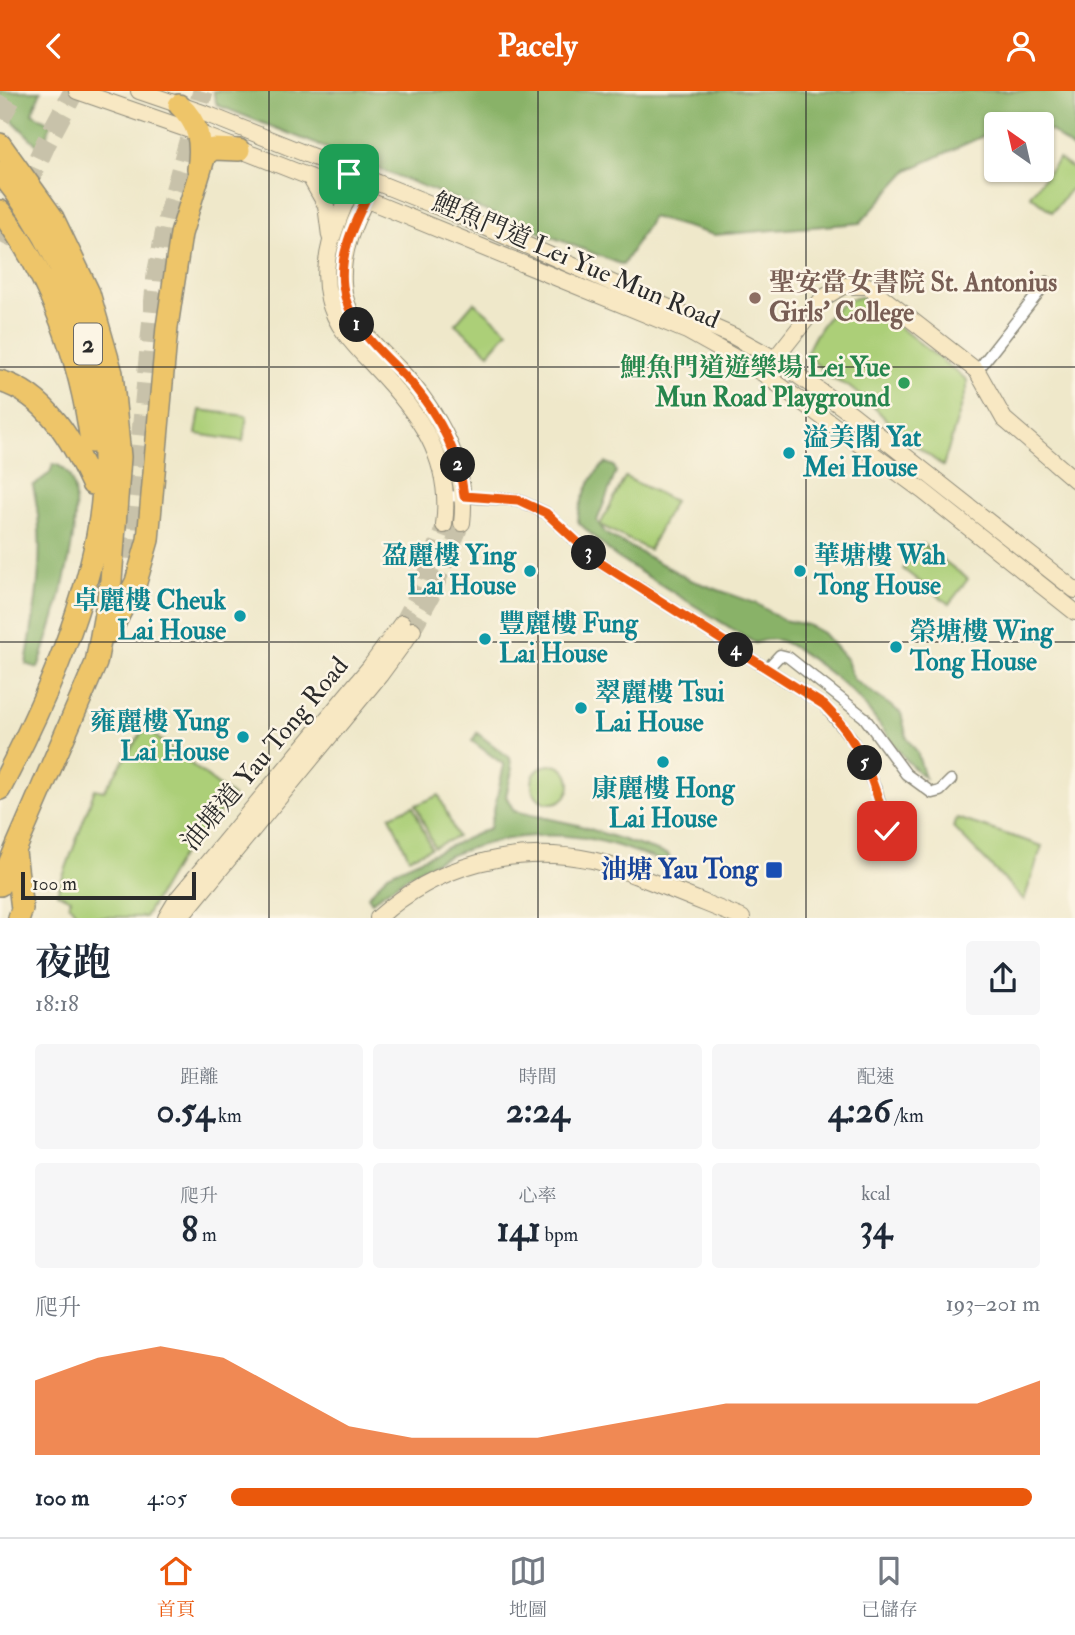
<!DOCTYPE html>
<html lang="zh-TW">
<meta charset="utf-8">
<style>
:root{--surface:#fff;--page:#f6f6f7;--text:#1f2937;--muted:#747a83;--line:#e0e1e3;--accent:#ea580c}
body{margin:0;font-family:"IM FELL Double Pica","Noto Serif TC",serif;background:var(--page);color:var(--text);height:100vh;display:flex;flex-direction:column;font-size:26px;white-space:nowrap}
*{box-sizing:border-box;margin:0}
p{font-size:23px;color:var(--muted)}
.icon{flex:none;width:38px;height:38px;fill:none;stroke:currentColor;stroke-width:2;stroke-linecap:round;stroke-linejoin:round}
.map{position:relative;height:827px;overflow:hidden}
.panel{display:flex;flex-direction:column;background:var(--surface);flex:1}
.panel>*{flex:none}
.needle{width:46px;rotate:326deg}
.controls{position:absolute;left:984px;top:21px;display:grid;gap:14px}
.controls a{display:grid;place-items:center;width:70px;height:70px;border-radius:7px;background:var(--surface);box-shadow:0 2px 5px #0004;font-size:35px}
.scale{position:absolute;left:21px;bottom:18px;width:175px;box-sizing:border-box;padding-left:7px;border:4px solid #2b2b2b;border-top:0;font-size:19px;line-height:24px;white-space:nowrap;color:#2b2b2b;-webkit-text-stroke:5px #fcf5e5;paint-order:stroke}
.pin{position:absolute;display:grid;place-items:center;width:60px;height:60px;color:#fff;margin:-30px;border-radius:14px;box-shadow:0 4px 10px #0006}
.km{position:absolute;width:35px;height:35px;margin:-18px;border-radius:50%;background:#222;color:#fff;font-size:19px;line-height:35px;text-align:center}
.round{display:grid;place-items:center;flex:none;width:74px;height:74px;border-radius:7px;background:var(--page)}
.head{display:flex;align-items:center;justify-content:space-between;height:119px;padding:0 35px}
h1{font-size:38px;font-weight:700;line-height:52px}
.stats{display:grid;grid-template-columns:repeat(3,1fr);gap:10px;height:119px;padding:7px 35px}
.stats div{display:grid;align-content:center;border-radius:7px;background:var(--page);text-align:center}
.stats b{font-size:35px;font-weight:700}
.stats small{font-size:19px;font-weight:400}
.stats p{font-size:19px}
.chart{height:196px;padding:14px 35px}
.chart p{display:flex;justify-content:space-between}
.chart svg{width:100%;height:126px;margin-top:7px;fill:var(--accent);opacity:.7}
ul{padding:0 35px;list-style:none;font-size:23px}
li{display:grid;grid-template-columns:112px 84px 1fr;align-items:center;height:52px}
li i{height:18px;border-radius:9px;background:var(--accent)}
header{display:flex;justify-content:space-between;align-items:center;height:91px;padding:0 35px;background:var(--accent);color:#fff;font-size:32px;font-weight:700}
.menu{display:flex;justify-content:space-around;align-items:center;height:98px;border-top:2px solid var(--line);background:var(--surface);font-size:19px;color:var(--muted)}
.menu a{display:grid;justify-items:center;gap:4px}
.menu .current{color:var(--accent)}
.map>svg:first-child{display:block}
.green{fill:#accf78;stroke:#6c7d52;stroke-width:2}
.forest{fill:#89b268;stroke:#5a6e4a;stroke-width:2}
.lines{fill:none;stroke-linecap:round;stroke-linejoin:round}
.secondary-tunnel{stroke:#c8c2aa;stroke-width:16;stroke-dasharray:16 8;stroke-linecap:butt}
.highway-tunnel{stroke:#c8c2aa;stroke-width:21;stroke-dasharray:21 10;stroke-linecap:butt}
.street-casing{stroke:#8d8a7a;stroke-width:13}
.secondary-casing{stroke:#8d8a7a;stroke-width:18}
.highway-casing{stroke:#8d8a7a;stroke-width:24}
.street{stroke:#fff;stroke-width:10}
.secondary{stroke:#f8e8c3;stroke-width:16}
.highway{stroke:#eec569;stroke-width:21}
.route-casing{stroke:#fff;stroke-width:14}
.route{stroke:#ea580c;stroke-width:9}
.grid{fill:none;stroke:#2b2b2b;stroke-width:2;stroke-opacity:0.55}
.education-dot{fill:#8d6e63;stroke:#fcf5e5;stroke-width:2.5}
.leisure-dot{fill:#2e9e5b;stroke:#fcf5e5;stroke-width:2.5}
.culture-dot{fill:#0f9aa8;stroke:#fcf5e5;stroke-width:2.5}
.transit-dot{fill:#1a4fb4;stroke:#fcf5e5;stroke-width:2.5}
.labels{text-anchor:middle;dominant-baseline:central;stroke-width:5;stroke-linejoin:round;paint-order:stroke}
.shield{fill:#fcf5e5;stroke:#6a6863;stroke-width:2}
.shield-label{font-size:24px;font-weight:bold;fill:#2b2b2b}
.street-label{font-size:26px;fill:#2b2b2b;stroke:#fcf5e5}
.education-label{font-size:26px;font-weight:bold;fill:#785e54;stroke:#fcf5e5;text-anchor:start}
.leisure-label{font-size:26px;font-weight:bold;fill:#27864d;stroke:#fcf5e5;text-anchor:end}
.culture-label{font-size:26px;font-weight:bold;fill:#0d838f;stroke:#fcf5e5;text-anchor:start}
.transit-label{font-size:26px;font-weight:bold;fill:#164399;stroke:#fcf5e5;text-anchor:end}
</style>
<header><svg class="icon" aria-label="back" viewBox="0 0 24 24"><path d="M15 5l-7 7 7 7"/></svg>Pacely<svg class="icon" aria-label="person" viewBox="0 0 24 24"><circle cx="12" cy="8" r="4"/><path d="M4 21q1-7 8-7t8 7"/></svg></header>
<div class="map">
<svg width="1075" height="827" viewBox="0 0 1075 827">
<rect width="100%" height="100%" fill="#fcf5e5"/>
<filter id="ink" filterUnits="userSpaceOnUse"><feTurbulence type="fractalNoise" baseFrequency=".0143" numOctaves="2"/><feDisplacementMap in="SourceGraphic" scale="14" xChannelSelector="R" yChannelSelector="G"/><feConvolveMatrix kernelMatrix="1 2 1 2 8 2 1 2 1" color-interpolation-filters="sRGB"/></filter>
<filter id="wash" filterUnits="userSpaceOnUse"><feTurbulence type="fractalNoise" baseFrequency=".00686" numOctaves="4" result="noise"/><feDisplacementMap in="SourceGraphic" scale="28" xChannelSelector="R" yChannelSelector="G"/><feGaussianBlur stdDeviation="1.57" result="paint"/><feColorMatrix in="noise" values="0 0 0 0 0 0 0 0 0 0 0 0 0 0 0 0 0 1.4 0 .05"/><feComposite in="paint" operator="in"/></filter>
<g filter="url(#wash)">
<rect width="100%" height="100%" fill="#efe8ca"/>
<path class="green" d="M1059,68L1075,80V93L1052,121L1030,104Z
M861,206L967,289V297L943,375L899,342L872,314L848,295L832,288L806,263C816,240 835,209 861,206Z
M474,211L508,240L489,262L455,233Z
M200,319L247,325L243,350L196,343Z
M625,386L674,410L649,459L600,434Z
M922,453L968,488L949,513L903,478Z
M149,640L233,706L181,765L145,826H79L69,813L71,808L57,802L95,698L104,700L142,641Z
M532 693a19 19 0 1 1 38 0a19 19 0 1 1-38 0Z
M439,704L457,746L434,756L416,714Z
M413,715L431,757L409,767L390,725Z
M957,727L1042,755L1024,809L953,736Z"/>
<path class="forest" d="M0,0H41L32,22L51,33L42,59L0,17Z
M213,0H1075V60L1051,40H1041V33H996V39L908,79L860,132L714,144L652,126L623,174L217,14Z
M606,372L614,375L616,381L597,430L606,443L691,489L757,513L783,529L808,534L823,542L847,569L853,588L901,622L907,647L917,661L925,687C898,665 882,634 859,608C846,593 799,557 781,550C771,547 764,548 755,552L616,466L578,431C578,413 591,382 606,372Z
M53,373C106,381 49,544 38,577L26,573C36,514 47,454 33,395L50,382Z
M477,642L510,667L512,680L506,705L514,720L578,734L669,764L668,772C638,762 607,749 576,746C502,738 428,765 372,811L368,805L388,783L490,737L504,674L472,650Z"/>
</g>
<g filter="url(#ink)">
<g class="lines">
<path class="secondary-tunnel" d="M402,532L421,496L444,434
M413,539L432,505L462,432"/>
<path class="highway-tunnel" d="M0,27L15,0
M0,152L46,52L74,0
M130,468L157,184L170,119L203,0"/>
<g class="street-casing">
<path id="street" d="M977,280L1047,191
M446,405L518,409L546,422L599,471L824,614L852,648L877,701L887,740L882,761
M767,578L780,564L788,566L864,626L906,683L932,702L940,700L951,689"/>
</g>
<g class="secondary-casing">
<path id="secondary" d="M77,0L198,42L350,102L687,240L764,283L923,400L1075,521
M139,0L209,24L453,122L733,245L775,268L852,323L1075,499
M310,86L326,114L330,145
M353,94C337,130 319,168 329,208C335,235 354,254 373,274C417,320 453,367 444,434
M369,101C355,130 341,159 343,192C344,230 376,254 400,279C439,322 469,373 462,432
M770,274L823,207L843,195H868L977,280L1004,328L1075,389
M166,827L178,807L370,576L402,532
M180,827L380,584L413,539
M378,827C436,774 515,753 592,769C607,772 623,780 637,785C673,799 707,813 742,827"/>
</g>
<g class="highway-casing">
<path id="highway" d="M179,14C199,32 202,51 198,78
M0,53L53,127L89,202L112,282L120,366L111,490L96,572L0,794
M0,81C81,180 121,318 97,445C80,532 41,619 0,698
M0,120C50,184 81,271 91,351
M0,290C47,304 73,351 92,393
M110,541L136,491L148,449L167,236L181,143L205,64L213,58L239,59
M15,761L22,818L19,827"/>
</g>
<use href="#street" class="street"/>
<use href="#secondary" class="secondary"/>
<use href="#highway" class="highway"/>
</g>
</g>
<g class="lines" filter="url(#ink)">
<g class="route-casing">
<path id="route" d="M349,83L357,86L350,102L366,108C353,135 339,164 343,195C348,238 387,264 413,294C440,327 459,362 464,405L518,409L546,422L599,471L824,614C859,648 876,693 887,740"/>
</g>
<use href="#route" class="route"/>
</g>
<path class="grid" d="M269,0V827M538,0V827M806,0V827M0,276H1075M0,551H1075"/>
<circle class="education-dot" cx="755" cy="207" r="7"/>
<circle class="leisure-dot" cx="904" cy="292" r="7"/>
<g class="culture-dot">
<circle cx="789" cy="362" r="7"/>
<circle cx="530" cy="480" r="7"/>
<circle cx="800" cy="480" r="7"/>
<circle cx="240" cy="525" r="7"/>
<circle cx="485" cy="548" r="7"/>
<circle cx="896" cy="556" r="7"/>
<circle cx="581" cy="617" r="7"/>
<circle cx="243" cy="646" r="7"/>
<circle cx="663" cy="671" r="7"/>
</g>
<rect class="transit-dot" x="765" y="770" width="18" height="18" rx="3.5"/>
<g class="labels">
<rect class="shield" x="74" y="232.5" width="28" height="41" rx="5"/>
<g class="shield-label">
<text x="88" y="253">2</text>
</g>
<g class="street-label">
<text transform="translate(576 170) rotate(23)">鯉魚門道 Lei Yue Mun Road</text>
<text transform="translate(265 663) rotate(-50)">油塘道 Yau Tong Road</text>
</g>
<g class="education-label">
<text x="769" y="192">聖安當女書院 St. Antonius<tspan x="769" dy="30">Girls' College</tspan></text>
</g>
<g class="leisure-label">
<text x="890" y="277">鯉魚門道遊樂場 Lei Yue<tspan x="890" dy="30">Mun Road Playground</tspan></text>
</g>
<g class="culture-label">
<text x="803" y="347">溢美閣 Yat<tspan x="803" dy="30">Mei House</tspan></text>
<text x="516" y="465" text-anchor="end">盈麗樓 Ying<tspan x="516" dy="30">Lai House</tspan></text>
<text x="814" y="465">華塘樓 Wah<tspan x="814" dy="30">Tong House</tspan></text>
<text x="226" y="510" text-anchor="end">卓麗樓 Cheuk<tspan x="226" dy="30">Lai House</tspan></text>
<text x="499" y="533">豐麗樓 Fung<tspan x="499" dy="30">Lai House</tspan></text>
<text x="910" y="541">榮塘樓 Wing<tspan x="910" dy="30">Tong House</tspan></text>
<text x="595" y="602">翠麗樓 Tsui<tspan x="595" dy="30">Lai House</tspan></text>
<text x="229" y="631" text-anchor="end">雍麗樓 Yung<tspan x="229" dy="30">Lai House</tspan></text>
<text x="663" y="698" text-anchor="middle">康麗樓 Hong<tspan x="663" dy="30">Lai House</tspan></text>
</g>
<g class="transit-label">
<text x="758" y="779">油塘 Yau Tong</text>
</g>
</g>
</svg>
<div class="controls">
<a><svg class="needle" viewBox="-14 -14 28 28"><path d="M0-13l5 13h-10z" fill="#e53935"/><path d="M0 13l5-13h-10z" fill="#747a83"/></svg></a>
</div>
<div class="scale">100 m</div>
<div class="pin" style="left:349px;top:83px;background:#1e9e55"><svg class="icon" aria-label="arrive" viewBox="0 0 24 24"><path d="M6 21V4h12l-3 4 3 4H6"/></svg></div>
<div class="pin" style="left:887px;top:740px;background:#d93025"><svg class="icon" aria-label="check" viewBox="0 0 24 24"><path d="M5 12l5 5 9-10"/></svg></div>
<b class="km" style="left:357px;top:234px">1</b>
<b class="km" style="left:458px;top:374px">2</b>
<b class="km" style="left:589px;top:462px">3</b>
<b class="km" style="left:736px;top:559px">4</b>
<b class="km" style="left:865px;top:672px">5</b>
</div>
<section class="panel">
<div class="head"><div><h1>夜跑</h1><p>18:18</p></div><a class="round"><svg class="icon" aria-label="share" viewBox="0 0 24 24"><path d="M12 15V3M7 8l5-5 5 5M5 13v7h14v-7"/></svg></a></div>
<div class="stats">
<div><p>距離</p><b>0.54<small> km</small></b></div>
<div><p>時間</p><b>2:24</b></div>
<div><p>配速</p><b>4:26<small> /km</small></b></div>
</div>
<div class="stats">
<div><p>爬升</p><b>8<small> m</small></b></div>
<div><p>心率</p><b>141<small> bpm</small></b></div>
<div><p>kcal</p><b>34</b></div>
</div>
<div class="chart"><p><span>爬升</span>193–201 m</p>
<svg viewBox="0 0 160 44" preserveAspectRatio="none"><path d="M0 44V18L10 10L20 6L30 10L40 22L50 34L60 38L70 38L80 38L90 34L100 30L110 26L120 26L130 26L140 26L150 26L160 18V44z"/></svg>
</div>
<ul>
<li><b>100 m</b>4:05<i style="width:99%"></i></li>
</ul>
</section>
<nav class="menu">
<a class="current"><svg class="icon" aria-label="home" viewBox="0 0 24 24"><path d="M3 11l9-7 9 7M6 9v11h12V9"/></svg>首頁</a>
<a><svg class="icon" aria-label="map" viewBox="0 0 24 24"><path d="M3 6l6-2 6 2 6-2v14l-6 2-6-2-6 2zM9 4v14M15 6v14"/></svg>地圖</a>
<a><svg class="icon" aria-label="saved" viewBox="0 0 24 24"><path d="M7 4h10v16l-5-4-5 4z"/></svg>已儲存</a>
</nav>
